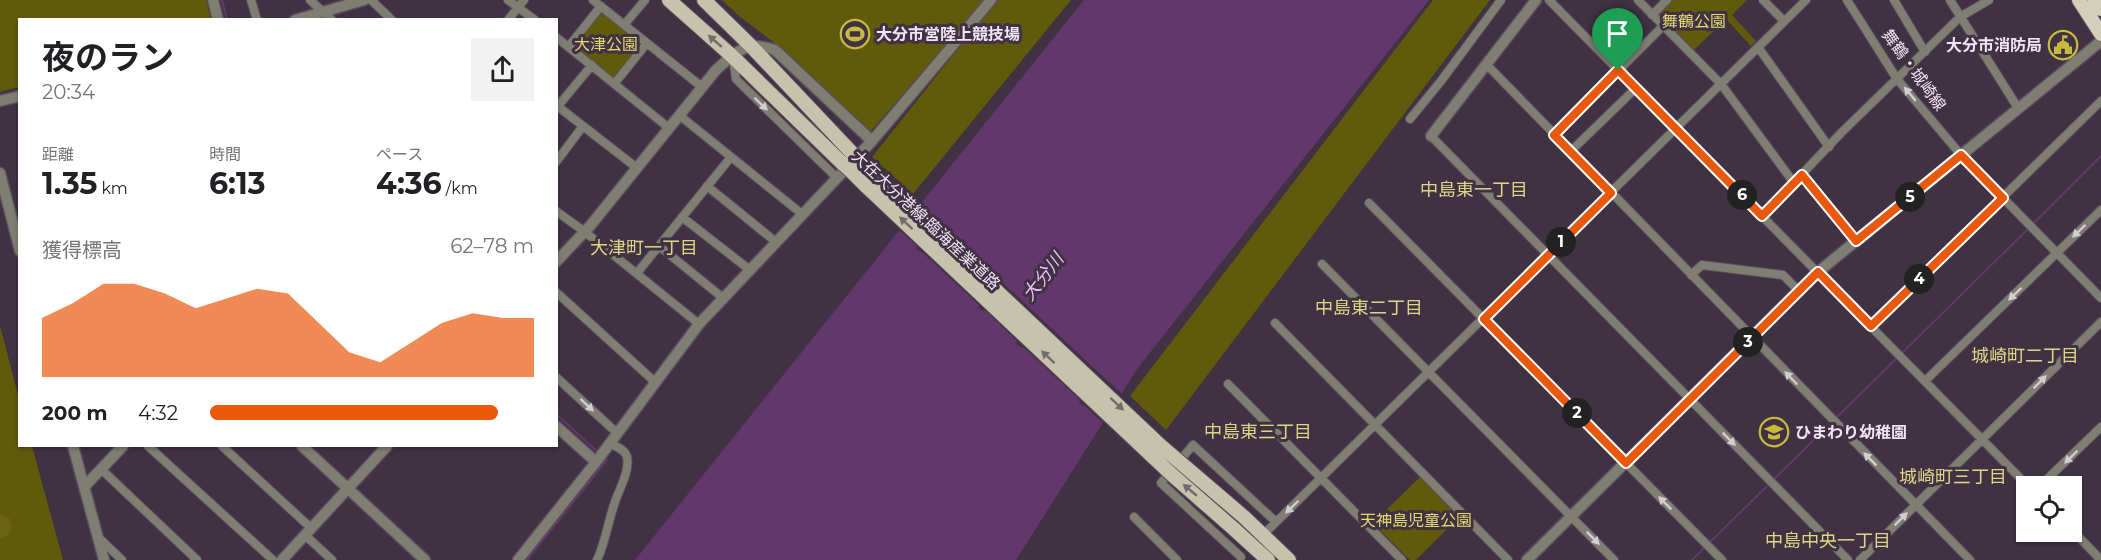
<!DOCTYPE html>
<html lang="ja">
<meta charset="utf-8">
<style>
:root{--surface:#fff;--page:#f2f2f2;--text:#202124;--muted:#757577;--accent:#ea580c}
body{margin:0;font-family:Montserrat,"Noto Sans JP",sans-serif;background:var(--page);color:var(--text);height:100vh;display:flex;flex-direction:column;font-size:22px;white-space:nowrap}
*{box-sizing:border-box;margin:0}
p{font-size:20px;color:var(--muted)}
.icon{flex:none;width:33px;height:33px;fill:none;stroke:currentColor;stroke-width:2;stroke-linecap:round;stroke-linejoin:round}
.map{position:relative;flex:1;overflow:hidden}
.sheet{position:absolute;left:18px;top:18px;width:540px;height:429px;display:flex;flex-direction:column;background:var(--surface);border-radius:0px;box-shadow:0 2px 4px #0004}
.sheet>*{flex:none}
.fabs{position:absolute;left:2016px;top:476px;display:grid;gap:12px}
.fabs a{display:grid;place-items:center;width:66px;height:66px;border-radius:0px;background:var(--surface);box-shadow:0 2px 4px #0004;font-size:30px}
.pin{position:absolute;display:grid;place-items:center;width:51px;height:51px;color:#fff;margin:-62px -26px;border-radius:50% 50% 50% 0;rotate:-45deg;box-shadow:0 0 6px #0007}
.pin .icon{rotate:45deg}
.km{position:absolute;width:30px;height:30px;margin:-15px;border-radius:50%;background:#222;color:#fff;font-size:16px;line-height:30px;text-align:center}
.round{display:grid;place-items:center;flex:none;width:63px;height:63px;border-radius:0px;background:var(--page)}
.headline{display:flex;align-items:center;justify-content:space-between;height:102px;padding:0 24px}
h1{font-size:33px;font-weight:700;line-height:45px}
.stats{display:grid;grid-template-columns:repeat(3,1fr);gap:9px;height:102px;padding:6px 24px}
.stats div{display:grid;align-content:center}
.stats b{font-size:30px;font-weight:700}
.stats small{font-size:16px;font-weight:400}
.stats p{font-size:16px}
.chart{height:168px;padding:12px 24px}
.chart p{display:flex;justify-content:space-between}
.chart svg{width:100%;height:108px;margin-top:6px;fill:var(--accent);opacity:.7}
ul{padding:0 24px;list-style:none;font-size:20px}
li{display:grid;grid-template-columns:96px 72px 1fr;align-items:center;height:45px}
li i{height:15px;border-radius:8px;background:var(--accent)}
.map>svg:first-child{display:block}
.green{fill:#615a0a}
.forest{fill:#6c6414}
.water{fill:#62386c}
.pier{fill:#403143}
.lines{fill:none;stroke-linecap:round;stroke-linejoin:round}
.stream{stroke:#62386c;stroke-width:2}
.minor-casing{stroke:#5c4e5f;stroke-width:10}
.tertiary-casing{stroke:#5c4e5f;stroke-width:13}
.primary-casing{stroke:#5c4e5f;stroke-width:16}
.trunk-casing{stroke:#5c4e5f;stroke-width:16}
.minor{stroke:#7e7e72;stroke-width:8}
.tertiary{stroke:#7e7e72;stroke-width:10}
.primary{stroke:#c5c3ac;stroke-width:14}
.trunk{stroke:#d2d0b8;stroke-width:14}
.primary-bridge-casing{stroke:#5c4e5f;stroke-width:16;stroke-linecap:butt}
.primary-bridge{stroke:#c5c3ac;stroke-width:14}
.oneway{fill:#756b6d}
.oneway2{fill:#d3ccd1}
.route-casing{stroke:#fff;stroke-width:12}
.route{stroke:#ea580c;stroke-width:8}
.labels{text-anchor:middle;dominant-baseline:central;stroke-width:6;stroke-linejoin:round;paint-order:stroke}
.park-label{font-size:16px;fill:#e3d971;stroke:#403143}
.poi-label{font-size:16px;font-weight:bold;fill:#efe6f1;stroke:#403143;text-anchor:start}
.street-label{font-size:16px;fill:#efe6f1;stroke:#403143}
.neighbourhood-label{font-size:18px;fill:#ddd687;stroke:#403143}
.water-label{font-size:18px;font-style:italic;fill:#efbcfb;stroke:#403143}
</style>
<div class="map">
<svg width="2101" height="560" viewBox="0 0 2101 560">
<rect width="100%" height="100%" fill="#403143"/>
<path class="green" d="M0,0H206L211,19L20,20L19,87L0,92Z
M722,0H985L870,132L773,42L739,16Z
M997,0H1071L913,194L872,157Z
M1433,0H1490L1166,430L1130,396Z
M1673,0H1747L1732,15L1756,41L1751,46L1726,19L1693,51L1660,16V12Z
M604,12L640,41L641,44L615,77H612L575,48L574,44L600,13Z
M0,326L19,399L20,446H32L63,560H0Z
M1420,477L1459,517L1416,560H1410L1373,523Z"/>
<path class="forest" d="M0,514L9,518L12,526L8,535L0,538Z"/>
<path class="water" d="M1084,0H1429L1137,369L1016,560H635Z"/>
<path class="pier" d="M917,203L1124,396L1105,425L1085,406H1082L1079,402L1080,400L1023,347H1020L1016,344L1017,341L985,310L982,311L978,307L979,305L922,252H920L916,249L917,246L897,228Z"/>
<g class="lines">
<path class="stream" d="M222,0L227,20
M2033,224L2101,156
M556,414L599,453
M1836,418L2029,228
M527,560L607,460L603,457
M1692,560L1832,422"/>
<g class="minor-casing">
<path id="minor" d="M251,0L257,20
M310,0L332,20
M371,0L392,20
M508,0L535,20
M593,0L702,87
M1549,0L2028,486
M1638,0L1721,84L1794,183
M1763,0L1784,21
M1847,0L1897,79L1961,155L2101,298
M1894,0L1925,52
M1950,0L2018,108
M1652,15L1667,0
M508,20L524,0
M624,25L645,0
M556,37L669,128
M569,46L601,6
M1758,47L1829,147
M733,59L736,79L741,84L837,178
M1487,65L1970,560
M615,83L647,43
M556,105L637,168
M558,106L592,65
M679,115L802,214
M1410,119L1441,81L1501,0
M1554,135L1663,26
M1431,136L1848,560
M1571,151L1636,88
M556,162L583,126
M1802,175L1856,241
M707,186L776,242
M1369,203L1722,560
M556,211L585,232L699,324
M1762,216L1841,133L1960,17L1989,0
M682,217L750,270
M659,246L723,298
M1322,264L1614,560
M637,273L731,157
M1691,275L1702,265L1783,275L1799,291
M556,292L655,382
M1275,323L1508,560
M1871,326L2101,101
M556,377L617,433
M1925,381L2101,210
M1228,384L1402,560
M148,446L273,560
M222,446L311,528
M101,469L197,560
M2040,486L2101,427
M1134,517L1177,560
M2072,530L2101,560
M305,535L332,560
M1263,535L1806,0
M99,538L122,560
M1241,557L1161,483L1193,445L1276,522
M597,560C606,541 608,521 615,502C619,489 630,472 627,457C625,449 616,447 609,443
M1860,560L2101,322"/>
</g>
<g class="tertiary-casing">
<path id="tertiary" d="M213,0L218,20
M295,20L364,0
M0,101L20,96
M1431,136L1536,0
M0,173L20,251
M556,262L590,226L716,70C737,51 746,40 775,50L872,141
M556,426L596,462
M73,446L104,560
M302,446L425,560
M85,486L123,446
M282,560L387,446
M518,560L596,462L699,324L872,141L991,0
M1527,560L1818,272L2101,41"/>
</g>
<g class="primary-casing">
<path id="primary" d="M669,0L732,56L843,164
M704,0L751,46L853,154
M860,161L876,177
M851,171L867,187
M1244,517L1289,560
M1234,529L1268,560"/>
</g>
<g class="trunk-casing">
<path id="trunk" d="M2079,0L2101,34
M2095,0L2101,9"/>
</g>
<use href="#minor" class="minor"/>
<use href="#tertiary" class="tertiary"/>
<use href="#primary" class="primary"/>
<use href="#trunk" class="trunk"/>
<g class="primary-bridge-casing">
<path id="primary-bridge" d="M853,154L860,161
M843,164L851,171
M876,177L1161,446L1244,517
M867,187L1170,473L1234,529"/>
</g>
<use href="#primary-bridge" class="primary-bridge"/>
</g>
<defs><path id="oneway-solid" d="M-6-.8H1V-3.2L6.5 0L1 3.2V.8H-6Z" transform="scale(1.5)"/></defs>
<g class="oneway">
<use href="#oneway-solid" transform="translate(715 41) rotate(-139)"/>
<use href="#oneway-solid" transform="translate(906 223) rotate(-137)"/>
<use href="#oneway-solid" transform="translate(1048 357) rotate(-137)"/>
<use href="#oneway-solid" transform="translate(1117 404) rotate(43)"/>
<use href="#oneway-solid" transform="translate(1190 490) rotate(-140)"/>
</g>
<g class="oneway2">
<use href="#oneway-solid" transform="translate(1910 94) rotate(-130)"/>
<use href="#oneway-solid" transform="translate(761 104) rotate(44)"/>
<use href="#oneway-solid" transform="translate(2079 231) rotate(136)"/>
<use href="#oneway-solid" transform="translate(2015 294) rotate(136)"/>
<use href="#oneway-solid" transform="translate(1791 378) rotate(-134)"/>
<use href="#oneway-solid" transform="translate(2040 382) rotate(-45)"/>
<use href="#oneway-solid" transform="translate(587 405) rotate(43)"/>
<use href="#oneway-solid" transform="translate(1729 439) rotate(45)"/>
<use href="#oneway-solid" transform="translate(2071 457) rotate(136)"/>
<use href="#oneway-solid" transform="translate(1870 459) rotate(-135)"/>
<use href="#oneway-solid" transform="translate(1665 503) rotate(-135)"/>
<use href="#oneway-solid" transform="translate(1292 507) rotate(136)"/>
<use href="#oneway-solid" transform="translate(1901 519) rotate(-45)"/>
<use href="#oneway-solid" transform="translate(1593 538) rotate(45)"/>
</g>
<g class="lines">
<g class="route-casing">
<path id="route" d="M1618,70L1762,216L1802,175L1856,241L1961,155L2003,198L1871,326L1818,272L1626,463L1484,319L1611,193L1554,135Z"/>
</g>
<use href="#route" class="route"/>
</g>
<defs>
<g id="stadium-ring" transform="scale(1.5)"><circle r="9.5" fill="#403143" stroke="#c8bb3b" stroke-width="1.5"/><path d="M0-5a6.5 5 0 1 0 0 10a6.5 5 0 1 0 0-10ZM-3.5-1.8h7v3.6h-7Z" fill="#c8bb3b"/></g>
<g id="civic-ring" transform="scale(1.5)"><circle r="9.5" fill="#403143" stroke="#c8bb3b" stroke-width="1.5"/><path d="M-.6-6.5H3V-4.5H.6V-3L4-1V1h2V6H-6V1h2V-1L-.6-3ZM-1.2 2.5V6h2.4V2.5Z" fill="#c8bb3b"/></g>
<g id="school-ring" transform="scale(1.5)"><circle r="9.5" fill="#403143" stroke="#c8bb3b" stroke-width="1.5"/><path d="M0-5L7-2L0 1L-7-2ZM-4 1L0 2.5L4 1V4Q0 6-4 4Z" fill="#c8bb3b"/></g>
</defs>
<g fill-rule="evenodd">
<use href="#stadium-ring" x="855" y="34"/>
<use href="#civic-ring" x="2063" y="45"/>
<use href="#school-ring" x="1774" y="432"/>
</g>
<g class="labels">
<g class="park-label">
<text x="1694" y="21">舞鶴公園</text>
<text x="606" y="44">大津公園</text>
<text x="1416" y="520">天神島児童公園</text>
</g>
<g class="poi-label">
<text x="876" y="34">大分市営陸上競技場</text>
<text x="2042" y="45" text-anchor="end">大分市消防局</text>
<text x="1795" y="432">ひまわり幼稚園</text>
</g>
<g class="street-label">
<text transform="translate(1914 70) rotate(54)">舞鶴・城崎線</text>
<text transform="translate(926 220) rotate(43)">大在大分港線;臨海産業道路</text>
</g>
<g class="neighbourhood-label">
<text x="1474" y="190">中島東一丁目</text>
<text x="644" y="248">大津町一丁目</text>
<text x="1369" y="308">中島東二丁目</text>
<text x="2025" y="356">城崎町二丁目</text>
<text x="1258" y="432">中島東三丁目</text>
<text x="1953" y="477">城崎町三丁目</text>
<text x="1828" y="541">中島中央一丁目</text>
</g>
<g class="water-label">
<text transform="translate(1043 277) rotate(-52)">大分川</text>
</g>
</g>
</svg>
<div class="fabs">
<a><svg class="icon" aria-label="locate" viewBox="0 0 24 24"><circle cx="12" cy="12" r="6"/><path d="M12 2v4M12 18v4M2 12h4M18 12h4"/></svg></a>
</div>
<div class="pin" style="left:1618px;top:70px;background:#1e9e55"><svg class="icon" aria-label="arrive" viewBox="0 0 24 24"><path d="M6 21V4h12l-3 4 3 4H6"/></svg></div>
<b class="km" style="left:1561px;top:242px">1</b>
<b class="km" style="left:1577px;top:413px">2</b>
<b class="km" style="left:1748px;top:342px">3</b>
<b class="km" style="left:1919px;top:279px">4</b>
<b class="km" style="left:1910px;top:197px">5</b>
<b class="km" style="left:1742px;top:195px">6</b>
<section class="sheet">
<div class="headline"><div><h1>夜のラン</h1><p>20:34</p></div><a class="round"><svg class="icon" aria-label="share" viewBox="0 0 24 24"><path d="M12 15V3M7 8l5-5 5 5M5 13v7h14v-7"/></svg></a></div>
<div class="stats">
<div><p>距離</p><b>1.35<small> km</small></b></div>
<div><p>時間</p><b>6:13</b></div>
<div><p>ペース</p><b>4:36<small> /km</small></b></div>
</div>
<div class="chart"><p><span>獲得標高</span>62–78 m</p>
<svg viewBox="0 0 160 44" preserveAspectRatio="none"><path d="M0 44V20L10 14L20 6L30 6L40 10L50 16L60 12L70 8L80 10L90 22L100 34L110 38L120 30L130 22L140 18L150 20L160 20V44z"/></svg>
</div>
<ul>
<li><b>200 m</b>4:32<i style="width:89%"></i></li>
</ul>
</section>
</div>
